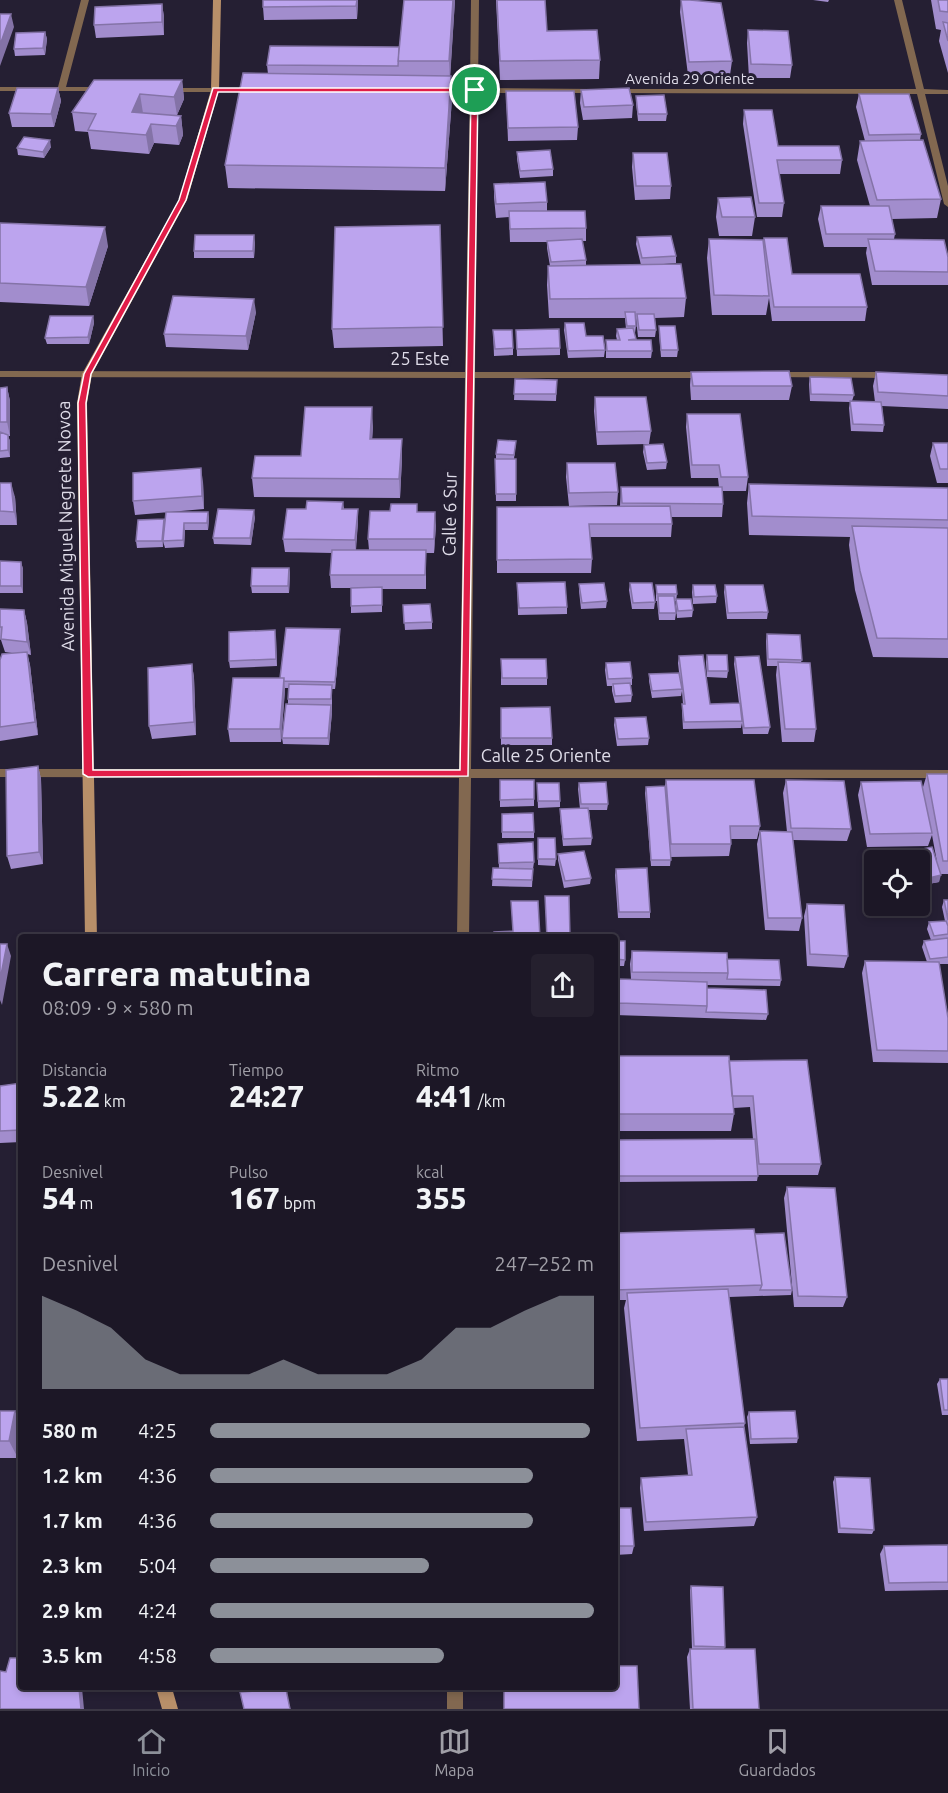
<!DOCTYPE html>
<html lang="es">
<meta charset="utf-8">
<style>
:root{--surface:#1c1726;--page:#25202e;--text:#f1f3f6;--muted:#a09fa7;--line:#3a3643;--accent:#8c9099}
body{margin:0;font-family:Ubuntu,sans-serif;background:var(--page);color:var(--text);height:100vh;display:flex;flex-direction:column;font-size:22px;white-space:nowrap}
*{box-sizing:border-box;margin:0}
p{font-size:20px;color:var(--muted)}
.icon{flex:none;width:33px;height:33px;fill:none;stroke:currentColor;stroke-width:2;stroke-linecap:round;stroke-linejoin:round}
.map{position:relative;flex:1;overflow:hidden}
.sheet{position:absolute;left:18px;top:934px;width:600px;height:756px;display:flex;flex-direction:column;background:var(--surface);border-radius:6px;box-shadow:0 3px 9px #0003,0 0 0 2px var(--line)}
.sheet>*{flex:none}
.fabs{position:absolute;left:864px;top:850px;display:grid;gap:12px}
.fabs a{display:grid;place-items:center;width:66px;height:66px;border-radius:6px;background:var(--surface);box-shadow:0 3px 9px #0003,0 0 0 2px var(--line);font-size:30px}
.pin{position:absolute;display:grid;place-items:center;width:51px;height:51px;color:#fff;margin:-26px;border:3px solid #fff;border-radius:50%;box-shadow:0 2px 6px #0007}
.round{display:grid;place-items:center;flex:none;width:63px;height:63px;border-radius:6px;background:var(--page)}
.overview{display:flex;align-items:center;justify-content:space-between;height:102px;padding:0 24px}
h1{font-size:33px;font-weight:800;line-height:45px}
.metrics{display:grid;grid-template-columns:repeat(3,1fr);gap:9px;height:102px;padding:6px 24px}
.metrics div{display:grid;align-content:center}
.metrics b{font-size:30px;font-weight:800}
.metrics small{font-size:16px;font-weight:400}
.metrics p{font-size:16px}
.chart{height:168px;padding:12px 24px}
.chart p{display:flex;justify-content:space-between}
.chart svg{width:100%;height:108px;margin-top:6px;fill:var(--accent);opacity:.7}
ul{padding:0 24px;list-style:none;font-size:20px}
li{display:grid;grid-template-columns:96px 72px 1fr;align-items:center;height:45px}
li i{height:15px;border-radius:8px;background:var(--accent)}
.tab-bar{display:flex;justify-content:space-around;align-items:center;height:84px;border-top:2px solid var(--line);background:var(--surface);font-size:16px;color:var(--muted)}
.tab-bar a{display:grid;justify-items:center;gap:3px}
.tab-bar .selected{color:var(--accent)}
.map>svg:first-child{display:block}
.lines{fill:none;stroke-linecap:round;stroke-linejoin:round}
.minor{fill:#826850;fill-rule:evenodd}
.secondary{fill:#b88f69;fill-rule:evenodd}
.wall{fill:#a28dcd}
.shaded-wall{fill:#8473a7}
.building{fill:#bca4ee;stroke:#8473a7;stroke-width:1.5}
.route{fill:#e11d48;stroke:#fff;stroke-width:1.5;fill-rule:evenodd}
.labels{text-anchor:middle;dominant-baseline:central;stroke-width:6;stroke-linejoin:round;paint-order:stroke}
.far-street-label{font-size:15px;fill:#dfdce9;stroke:#251f33}
.street-label{font-size:18px;fill:#dfdce9;stroke:#251f33}
</style>
<div class="map">
<svg width="948" height="1709" viewBox="0 0 948 1709">
<rect width="100%" height="100%" fill="#251f33"/>
<g class="lines">
<path class="minor" d="M81,0H89L66,87H104L108,89L107,91H0V87H58Z
M471,0H479L478,88L596,89L600,91L596,93H478L475,372H707L712,375L707,378H475L471,769L948,770V778H471L469,938H457L459,778L0,777V769H459L465,378L0,377V371L465,372L470,93L436,92L432,90L436,88H470Z
M894,0H902L924,89L948,90V94H925L948,186V207L944,204L917,94L613,93L609,91L613,89H916Z
M163,88H254L258,90L254,92H163Z
M775,372H890L895,375L890,378L772,377V373Z
M447,1688H463V1709H447Z"/>
<path class="secondary" d="M213,0H221L219,90L187,200L92,374L87,403L97,938H85L77,403L82,374L179,200L211,90Z
M156,1688H172L178,1709H162Z"/>
</g>
<path class="wall" d="M263,0H358L357,19L264,20L263,7Z
M455,0L450,76H451L452,99L445,191L228,188L225,165L268,74L267,65L399,47Z
M496,0H545L547,31L600,60L599,79L500,80Z
M681,0L732,61L730,75H688L680,12Z
M813,0H829L828,2Z
M931,0H948V73L939,41L941,30L936,29Z
M162,4L164,17V35L96,38L94,25Z
M748,30L792,65L790,78H749L747,43Z
M45,32L47,39L45,55L15,56L14,49Z
M182,80L184,99L177,115L181,116L183,135L179,145L154,143L149,154L91,149L88,132L75,131L72,112Z
M58,88L61,101L54,127H12L9,113Z
M581,90L633,105L632,118L583,120L580,103Z
M506,91L578,127L577,140L508,141Z
M859,94L921,134L920,140L941,199L937,218L892,219L895,234L894,239L948,272V285H872L866,253L867,247H824L818,219L821,206H870L857,160L860,141H865L856,107Z
M636,96L667,114L666,121H638L636,102Z
M744,110L778,146L842,160L840,174H779L784,203L782,217H757L743,124Z
M51,147L44,158L18,155L17,148Z
M517,152L553,169V176L520,178L517,159Z
M633,153L671,186L670,199L635,200L632,167Z
M494,184L547,202V211L586,228V241H582L586,260V265H641L636,244L637,237L676,256V263L651,265L686,298L684,317L655,318L656,330L655,337H638L636,318H635L636,326L635,333H634L635,340L652,351L651,358H606V340H617L616,336L617,329H626L625,318H549L547,285L548,266H550L547,248V242H510L509,217L496,218L494,197Z
M718,198L755,217L752,236H719L716,217Z
M0,223L108,246L89,306L0,302Z
M440,225L443,346L334,348L332,329Z
M764,238L792,274L867,307L865,321H772L769,298L766,315H712L707,258L709,239L763,243Z
M255,242L254,258H194V251Z
M256,312L248,350L166,347L164,334Z
M93,316L94,323L89,344H47L45,338Z
M565,323L586,336L605,350L604,357L568,358L564,330Z
M659,326L678,350L677,357H661L659,333Z
M493,330L513,348V355L494,356Z
M516,330L560,348V355L517,356Z
M691,372L792,386L789,400H691L690,385Z
M876,372L948,375V409L882,406L884,425L883,432L851,431L849,408L850,402L810,401L809,384L810,377L854,395L852,401L875,402L873,386Z
M515,379L557,380L556,401L514,400Z
M7,387L10,401V436H8L10,441V457L0,458V388Z
M595,397L651,431L649,444L597,445L594,411Z
M687,414L748,477L746,491H722L723,504L722,517H671L672,524L671,537H590L592,559L591,573H497V507L620,506L621,487H719L718,478H691L686,427Z
M373,426L372,439L402,458L400,498L254,497L252,478L301,456Z
M516,441L514,459H516V501H496L495,459H496V454Z
M933,443H948V483H937L930,456Z
M644,445L667,462L666,469L647,470L643,452Z
M567,463L618,492L617,505L569,506L566,477Z
M203,482L204,509L135,515L133,501Z
M0,483L15,497L17,525H0Z
M749,484L948,488V658L873,657L855,590L849,545L850,537L749,535L747,503Z
M343,502L344,509L358,522L356,550H369L368,539L417,512L436,525L434,553H426V589H382V612L351,613V588H331L330,575L332,553L285,552L283,539L306,509Z
M166,512H208L209,519L208,530H185L184,547L165,548L163,541V547L137,548L136,541L164,519L165,526Z
M255,517L251,545L214,544L213,538Z
M0,561L21,562L23,569V593H0Z
M289,568L290,574L289,593H252L251,586Z
M517,583L567,607V614L518,615Z
M630,583L655,602L654,609H632L629,590Z
M579,584L607,601L606,608L581,609L579,591Z
M656,585L677,594L676,601H675L676,613L675,620H659L657,601H656Z
M693,585L717,596L716,603L693,604L692,592Z
M725,585L768,612L767,619H727L724,592Z
M676,599L693,610L692,617L677,618L676,606Z
M403,605L432,622V629L405,630Z
M0,609L24,610L27,623L31,655L27,654L30,665L38,735L0,741V660L12,653L5,652L1,640L0,639Z
M767,634L802,660L801,662L816,729L814,742H782L776,675L777,666H767L766,641Z
M276,636L277,666L230,668L229,661Z
M340,636L335,689H332V712L329,745L283,744L282,738L288,704V699L289,688H285L281,742H230L228,729L280,678Z
M707,655L728,671L727,678L707,677L706,662Z
M679,656L710,704L739,703L734,664L735,657L770,727L768,734H743L742,723L741,728L683,729L682,711V704H683L682,691L681,696L652,698L649,681V674L680,681L678,663Z
M501,659L547,678V685H501Z
M606,663L632,678V685H630L632,695L631,702L615,703L612,691V686H607L605,670Z
M192,664L194,678L196,735L152,739L149,726Z
M501,708L552,738V745H501Z
M615,718L649,738L648,745L617,746L614,725Z
M38,766L41,779L43,864L11,869L7,856Z
M927,774H948V874H940L939,882L923,885L920,873V861H916L915,856L917,850L937,862L932,835L928,846L867,847L858,795L861,782L923,787Z
M500,780L534,799V806L500,807Z
M666,780L760,826L757,839H731V844L729,856L671,857L670,866H651L645,793L646,787L665,786Z
M786,780L851,829L847,841L793,840L802,918L799,931L765,930L757,844L760,831L787,832L783,793Z
M537,783L560,801V807L538,808Z
M579,783L608,804L607,810H589L592,838L591,845L563,846L560,816V809H580L578,789Z
M502,814L534,832V838H502Z
M498,844L534,862L533,869H526H533L532,887L492,886L493,868H499Z
M538,844L556,859L555,866L538,865Z
M558,854L591,878L590,884L564,888L558,860Z
M616,869L650,912V918H618L615,875Z
M944,900H948V964H939L948,1018V1063L873,1062L862,973L865,961L927,962L922,947L924,941L931,940L927,929L929,922L945,921L942,907Z
M807,904L848,956L844,968L807,966L804,916Z
M615,941L625,960L624,966H615Z
M632,951L727,959L781,980L780,986L707,985V988L768,1014L766,1020L615,1015V985H618V979H631L630,964Z
M615,1056L729,1061L821,1164L818,1175H758L757,1181L615,1182V1140L753,1139L750,1107L734,1108V1114L731,1131H615Z
M21,1083V1142L0,1143V1086Z
M787,1187L847,1297L843,1307H794L784,1198Z
M615,1233L755,1234L792,1290L791,1295L729,1297L745,1423L744,1427L757,1517L754,1526L644,1531L640,1488L641,1478L688,1475L684,1439L637,1441L624,1308L626,1300H615Z
M940,1379H948V1415H942L937,1384Z
M0,1411L18,1458H0Z
M749,1412L798,1438L797,1443L750,1444L747,1417Z
M835,1477L874,1530L872,1534L838,1533L833,1482Z
M615,1508L634,1546L632,1554L615,1555Z
M948,1545V1590L885,1591L880,1554L884,1546Z
M691,1586L725,1647L724,1649L759,1709H690L687,1657L690,1649H692L690,1590Z
M356,1688H399L398,1690Z"/>
<path class="shaded-wall" d="M357,0H358L357,19L356,6Z
M453,0H455L450,80L449,61Z
M162,4L164,17V35L162,22Z
M11,14L14,27L0,66V45Z
M45,32L47,39L45,55L43,48Z
M451,76L452,99L445,191V168Z
M182,80L184,99L177,115L174,97Z
M58,88L61,101L54,127L51,114Z
M140,94L143,113L132,112Z
M181,116L183,135L179,145L176,126Z
M151,124L154,143L149,154L146,135Z
M50,140L51,147L44,158L43,152Z
M105,227L108,246L89,306L86,287Z
M254,235L255,242L254,258L253,251Z
M254,299L256,312L248,350L246,336Z
M93,316L94,323L89,344L88,337Z
M7,387L10,401V436L7,422Z
M372,407L373,426L371,458L370,439Z
M8,435L10,441V457L8,450Z
M402,439V458L400,498L399,479Z
M201,468L203,482L204,509L202,496Z
M11,483L15,497L17,525L14,512Z
M358,509V522L355,554V540Z
M254,510L255,517L251,545L250,538Z
M208,512L209,519L208,530L207,523Z
M435,512L436,525L434,553V539Z
M164,519L165,526L163,547L162,541Z
M184,523L185,530L184,547L183,540Z
M21,562L23,569V593L21,586Z
M289,568L290,574L289,593L288,586Z
M24,610L27,623L31,655L27,642Z
M340,629V636L335,689V682Z
M27,652L30,665L38,735L35,722Z
M192,664L194,678L196,735L194,722Z
M284,678L285,691L281,742L280,729Z
M331,705L332,712L329,745L328,738Z
M38,766L41,779L43,864L39,852Z
M941,875L939,882L923,885L925,879Z
M7,944L11,956L2,1005L0,1000V980Z
M15,1411L21,1424V1440L18,1458L9,1441Z
M79,1688H82L84,1709H81Z"/>
<path class="building" d="M263,0H357L356,6L263,7Z
M404,0H453L449,61H398Z
M497,0H545L547,31L597,30L600,60L500,61Z
M681,0H690L721,3L732,61L689,62Z
M938,0H948V12L940,11Z
M162,4V22L94,25L95,7Z
M0,14H11L0,45Z
M943,22L948,23V41Z
M748,30L788,31L792,65L751,64Z
M45,32L43,48L14,49L16,33Z
M270,46L399,47L398,66L267,65Z
M243,73L451,76L445,168L225,165Z
M94,80H182L174,97L140,94L132,112L181,116L176,126L151,124L146,135L88,130L96,114L72,112Z
M17,88H58L51,114L9,113Z
M629,88L633,105L584,107L581,90Z
M506,91H574L578,127L508,128Z
M859,94H909L921,134L869,135Z
M664,95L667,114H638L636,96Z
M744,110H772L778,146H839L842,160H777L784,203H759Z
M24,137L50,140L43,152L17,148Z
M923,140L941,199L877,200L860,141Z
M550,150L553,169L520,171L517,152Z
M633,153H667L671,186H636Z
M545,182L547,202L496,204L494,184Z
M751,197L755,217H722L718,198Z
M821,206H889L895,234H826Z
M509,211H585L586,228L510,229Z
M0,223L105,227L86,287L0,283Z
M440,225L443,327L332,329L335,227Z
M195,235H254L253,251H194Z
M671,236L676,256L642,258L637,237Z
M764,238H787L792,274H860L867,307H774Z
M582,239L586,260L551,262L547,241Z
M709,239L763,240L769,296L714,295Z
M868,239L944,240L948,257V272L875,271Z
M681,264L686,298L550,299L548,266Z
M173,296L254,299L246,336L164,334Z
M625,312H635L636,326H627Z
M637,314H654L656,330H639Z
M50,316H93L88,337L45,338Z
M565,323H584L586,336H603L605,350L568,351Z
M659,326H675L678,350H661Z
M633,328L636,339L628,340H651L652,351H607L606,340H620L617,329Z
M559,329L560,348L517,349L516,330Z
M493,330H512L513,348L495,349Z
M789,371L792,386H693L691,372Z
M876,372L948,375V396L878,392Z
M810,377L851,378L854,395L811,394Z
M515,379L557,380L556,394H514Z
M7,387V422H0V388Z
M595,397H646L651,431L597,432Z
M850,401L881,402L884,425L853,424Z
M305,407H372L370,439H402L399,479L252,478L255,456H301Z
M687,414H740L748,477H721L719,465H692Z
M0,432L8,435V450L0,451Z
M498,440L516,441L514,455L496,454Z
M933,443H948V469H940Z
M663,444L667,462L647,463L644,445Z
M495,459H516V494H496Z
M567,463H615L618,492L569,493Z
M201,468L202,496L133,501V473Z
M0,483H11L14,512L0,511Z
M749,484L948,488V520L752,516Z
M621,487H722L723,504L622,503Z
M307,501L343,502L342,509H358L355,540L283,539L287,509H306Z
M391,504H417V512H435L434,539H368L370,511H390Z
M670,506L672,524H589L592,559L497,560V507Z
M218,509L254,510L250,538H213Z
M166,512H208L207,523H184L183,540L163,541Z
M164,519L162,541H136L138,520Z
M852,526L948,528V639L877,638L860,571Z
M332,550H426L425,575H330Z
M0,561L21,562V586H0Z
M252,568H289L288,586H251Z
M565,582L567,607L519,608L517,583Z
M604,583L607,601L582,603L579,584Z
M630,583H652L655,602L633,603Z
M656,585H676L677,594H657Z
M693,585H715L717,596L694,597Z
M725,585H763L768,612L728,613Z
M382,587V605L351,606V588Z
M658,596H674L676,613H659Z
M676,599H691L693,610L678,611Z
M430,604L432,622L404,623L403,605Z
M0,609L24,610L27,642L1,639L2,627H0Z
M286,628L340,629L335,682L284,681V678H280Z
M275,630L276,659L229,661V632Z
M767,634L800,635L802,660L768,659Z
M27,652L35,722L0,727V660L2,654Z
M703,655L710,704L740,703L742,721L684,722L682,704H685L679,656Z
M707,655H727L728,671H708Z
M759,656L770,727L744,728L735,657Z
M501,659H546L547,678H502Z
M630,662L632,678L608,679L606,663Z
M778,662L810,663L816,729H785Z
M192,664L194,722L149,726L148,668Z
M679,673L682,689L652,691L649,674Z
M233,678H284L280,729H228Z
M630,683L632,695L615,696L613,684Z
M289,684L332,685L331,699H288Z
M286,704L331,705L328,738H282Z
M550,707L552,738H501V708Z
M646,717L649,738L618,739L615,718Z
M38,766L39,852L7,856L6,770Z
M927,774H948V861H943Z
M500,780H534V799L500,800Z
M666,780H754L760,826H730L731,844H671Z
M786,780L844,781L851,829L791,828Z
M921,781L932,833L870,834L861,782Z
M606,782L608,804H581L579,783Z
M537,783H559L560,801H538Z
M665,786L671,860H651L646,787Z
M588,808L592,838L563,839L560,809Z
M533,813L534,832H502V814Z
M760,831L792,832L802,918H768Z
M538,838H555L556,859H538Z
M533,842L534,862L499,863L498,844Z
M932,847L941,875L925,879L917,850Z
M584,851L591,878L565,881L558,854Z
M493,868L533,869L532,880L492,879Z
M647,868L650,912H619L616,869Z
M545,896H569L570,938H547Z
M944,900H948V920Z
M511,901H538L540,938H494V932L513,931Z
M807,904L844,905L848,956L810,954Z
M946,921L948,926V934L934,936L929,922Z
M948,938V957L930,959L924,941Z
M615,941H625V960L615,959Z
M0,944H7L0,980Z
M632,951L727,953L728,973L632,972Z
M727,959L779,960L781,980L727,979L728,973Z
M865,961L939,962L948,1018V1051L877,1050Z
M618,979L707,982V1006L619,1003Z
M615,985H618V1009H615Z
M707,988L766,990L768,1014L706,1012L707,1006Z
M615,1056H729L734,1114H615Z
M807,1060L821,1164H759L753,1096H732L729,1061Z
M21,1083V1130L0,1131V1086Z
M755,1139L758,1176H615V1140Z
M787,1187L835,1188L847,1297L798,1296Z
M754,1229L762,1285L615,1290V1233Z
M784,1233L792,1290H760L762,1285L755,1234Z
M728,1289L745,1423L640,1428L627,1293Z
M940,1379H948V1410H944Z
M0,1411H15L9,1441H0Z
M795,1411L798,1438L751,1439L749,1412Z
M744,1427L757,1517L646,1522L641,1478L692,1475L686,1429Z
M835,1477L870,1478L874,1530L840,1528Z
M615,1508H631L634,1546H615Z
M948,1545V1582L889,1583L884,1546Z
M691,1586L723,1587L725,1647L694,1646Z
M690,1649H755L759,1709H693Z
M10,1658H21V1688H79L81,1709H0V1671L6,1672Z
M615,1666H637L639,1709H504V1688H615Z
M239,1688H286L287,1693L286,1689L240,1692Z
M286,1689L290,1709H244L240,1692Z"/>
<path class="route" d="M213,88H475L478,90L468,776L88,777L83,774L78,403L84,374L179,200ZM218,92H471L460,770H93L86,403L91,374L186,200Z"/>
<g class="labels">
<g class="far-street-label">
<text x="690" y="78">Avenida 29 Oriente</text>
</g>
<g class="street-label">
<text x="420" y="358">25 Este</text>
<text transform="translate(449 514) rotate(-89)">Calle 6 Sur</text>
<text transform="translate(65 526) rotate(-91)">Avenida Miguel Negrete Novoa</text>
<text x="546" y="755">Calle 25 Oriente</text>
</g>
</g>
</svg>
<div class="fabs">
<a><svg class="icon" aria-label="locate" viewBox="0 0 24 24"><circle cx="12" cy="12" r="6"/><path d="M12 2v4M12 18v4M2 12h4M18 12h4"/></svg></a>
</div>
<div class="pin" style="left:475px;top:90px;background:#1e9e55"><svg class="icon" aria-label="arrive" viewBox="0 0 24 24"><path d="M6 21V4h12l-3 4 3 4H6"/></svg></div>
<section class="sheet">
<div class="overview"><div><h1>Carrera matutina</h1><p>08:09 · 9 × 580 m</p></div><a class="round"><svg class="icon" aria-label="share" viewBox="0 0 24 24"><path d="M12 15V3M7 8l5-5 5 5M5 13v7h14v-7"/></svg></a></div>
<div class="metrics">
<div><p>Distancia</p><b>5.22<small> km</small></b></div>
<div><p>Tiempo</p><b>24:27</b></div>
<div><p>Ritmo</p><b>4:41<small> /km</small></b></div>
</div>
<div class="metrics">
<div><p>Desnivel</p><b>54<small> m</small></b></div>
<div><p>Pulso</p><b>167<small> bpm</small></b></div>
<div><p>kcal</p><b>355</b></div>
</div>
<div class="chart"><p><span>Desnivel</span>247–252 m</p>
<svg viewBox="0 0 160 44" preserveAspectRatio="none"><path d="M0 44V6L10 12L20 19L30 32L40 38L50 38L60 38L70 32L80 38L90 38L100 38L110 32L120 19L130 19L140 12L150 6L160 6V44z"/></svg>
</div>
<ul>
<li><b>580 m</b>4:25<i style="width:99%"></i></li>
<li><b>1.2 km</b>4:36<i style="width:84%"></i></li>
<li><b>1.7 km</b>4:36<i style="width:84%"></i></li>
<li><b>2.3 km</b>5:04<i style="width:57%"></i></li>
<li><b>2.9 km</b>4:24<i style="width:100%"></i></li>
<li><b>3.5 km</b>4:58<i style="width:61%"></i></li>
</ul>
</section>
</div>
<nav class="tab-bar">
<a class="selected"><svg class="icon" aria-label="home" viewBox="0 0 24 24"><path d="M3 11l9-7 9 7M6 9v11h12V9"/></svg>Inicio</a>
<a><svg class="icon" aria-label="map" viewBox="0 0 24 24"><path d="M3 6l6-2 6 2 6-2v14l-6 2-6-2-6 2zM9 4v14M15 6v14"/></svg>Mapa</a>
<a><svg class="icon" aria-label="saved" viewBox="0 0 24 24"><path d="M7 4h10v16l-5-4-5 4z"/></svg>Guardados</a>
</nav>
